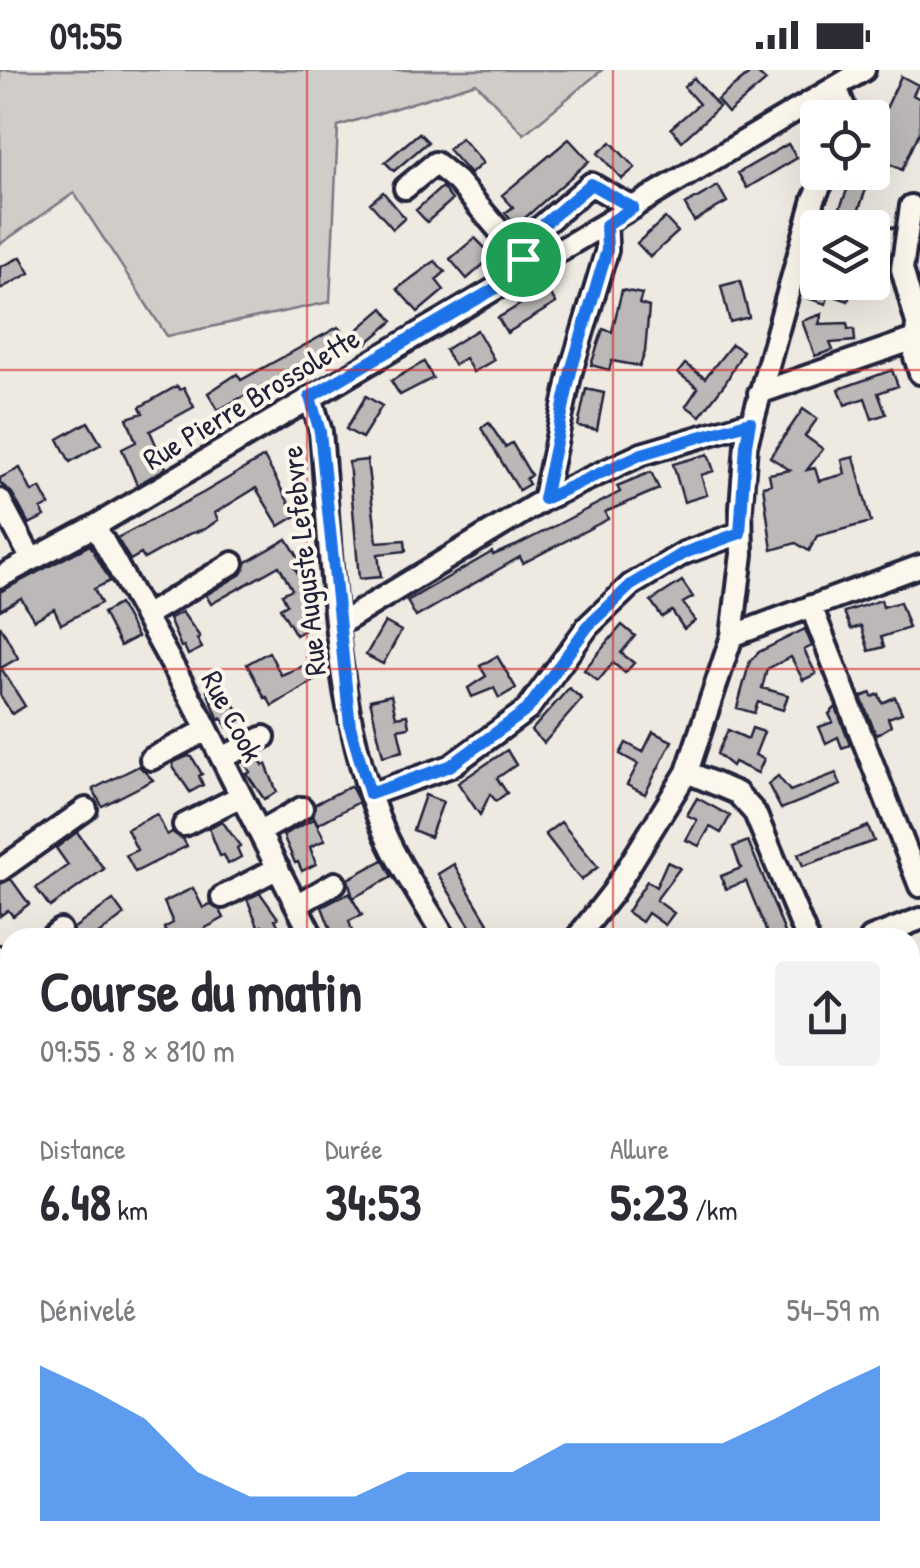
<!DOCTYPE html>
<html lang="fr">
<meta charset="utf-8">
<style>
:root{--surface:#fff;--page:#f2f2f3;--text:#2b2b33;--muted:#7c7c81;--accent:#1a73e8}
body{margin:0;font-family:"Patrick Hand",sans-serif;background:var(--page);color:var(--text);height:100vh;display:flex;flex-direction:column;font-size:38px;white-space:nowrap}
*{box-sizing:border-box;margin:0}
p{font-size:32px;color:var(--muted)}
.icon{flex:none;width:55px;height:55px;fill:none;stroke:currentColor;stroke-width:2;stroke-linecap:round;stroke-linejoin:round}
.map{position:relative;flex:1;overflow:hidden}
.side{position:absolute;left:0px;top:858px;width:920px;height:642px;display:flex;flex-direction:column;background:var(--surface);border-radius:30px 30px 0 0;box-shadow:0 10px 40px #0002}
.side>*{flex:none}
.controls{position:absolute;left:800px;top:30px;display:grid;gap:20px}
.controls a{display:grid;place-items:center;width:90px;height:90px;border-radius:10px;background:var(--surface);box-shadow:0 10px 40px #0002;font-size:50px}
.pin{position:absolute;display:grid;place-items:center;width:85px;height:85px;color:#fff;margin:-42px;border:5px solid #fff;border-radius:50%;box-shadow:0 2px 10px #0007}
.round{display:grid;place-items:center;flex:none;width:105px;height:105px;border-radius:10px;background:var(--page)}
.headline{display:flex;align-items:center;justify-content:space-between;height:170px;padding:0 40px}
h1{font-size:55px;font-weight:700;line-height:75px}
.metrics{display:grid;grid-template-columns:repeat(3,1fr);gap:15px;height:170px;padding:10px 40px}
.metrics div{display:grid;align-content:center}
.metrics b{font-size:50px;font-weight:700}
.metrics small{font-size:28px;font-weight:400}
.metrics p{font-size:28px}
.chart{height:280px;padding:20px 40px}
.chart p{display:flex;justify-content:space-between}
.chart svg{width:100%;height:180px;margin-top:10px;fill:var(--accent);opacity:.7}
.status{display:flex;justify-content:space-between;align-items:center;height:70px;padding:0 50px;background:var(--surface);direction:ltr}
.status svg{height:28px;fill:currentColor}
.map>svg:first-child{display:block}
.green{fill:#d0cdc9;stroke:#797882;stroke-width:2.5}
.building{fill:#bcb8b8;stroke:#22223b;stroke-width:2.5}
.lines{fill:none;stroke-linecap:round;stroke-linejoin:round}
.minor-casing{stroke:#22223b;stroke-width:28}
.minor{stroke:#fbf7ec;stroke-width:20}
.route-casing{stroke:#fff;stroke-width:20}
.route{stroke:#1a73e8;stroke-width:12}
.grid{fill:none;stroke:#d62828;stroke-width:2.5;stroke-opacity:0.55}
.labels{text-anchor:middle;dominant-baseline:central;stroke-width:8;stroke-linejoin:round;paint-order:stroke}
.street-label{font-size:30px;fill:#22223b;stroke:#fbf7ec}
</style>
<div class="status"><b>09:55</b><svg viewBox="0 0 49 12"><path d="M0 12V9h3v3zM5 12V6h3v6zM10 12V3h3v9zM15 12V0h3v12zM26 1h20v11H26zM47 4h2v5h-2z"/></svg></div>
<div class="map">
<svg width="920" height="1498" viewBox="0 0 920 1498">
<rect width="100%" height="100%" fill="#eeeae2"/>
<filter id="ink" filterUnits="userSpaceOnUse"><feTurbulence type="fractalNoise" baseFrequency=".01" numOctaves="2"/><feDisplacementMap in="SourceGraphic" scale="20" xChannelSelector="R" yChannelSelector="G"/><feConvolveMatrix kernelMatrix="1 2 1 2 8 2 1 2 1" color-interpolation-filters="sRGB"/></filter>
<g filter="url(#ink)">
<path class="green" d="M0,0H602L524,64L476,13L338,56L330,232L167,266L74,123L0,174Z"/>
<path class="building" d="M754,0L766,11L728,43L717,30Z
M901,6L918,15L913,25L920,29V61L902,100L884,91L872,112V69Z
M694,8L719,37L682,71L671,58L699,34L684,17Z
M419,63L428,72L394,101L385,92Z
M461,68L483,93L470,104L448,79Z
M569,69L589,91L516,156L505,143L513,137L502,125Z
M611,72L635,98L622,109L598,83Z
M788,74L797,88L747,118L738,103Z
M860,102H872L858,142L894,158H832L849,115L852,116Z
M718,116L727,132L694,151L685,135Z
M442,117L452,130L427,152L416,140Z
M383,122L405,148L393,159L370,133Z
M665,148L678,162L650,187L637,173Z
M475,168L493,186L467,209L450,189Z
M21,187L30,203L0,219V197Z
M435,191L445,202L436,210L444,220L418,242L397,219Z
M740,211L749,247L730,252L721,216Z
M805,212H841L853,217L848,231L829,224L826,234L807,228L811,218L804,216Z
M547,218L556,233L507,263L498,248Z
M622,220L642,224L639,234L649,237L645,282L640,296L612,291L609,300L591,295L603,259L612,262Z
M383,238L393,251L367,273L356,261Z
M822,244L819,254L847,253L848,259H854L855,271L830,273L833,280L815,286L802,251Z
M338,257L353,274L264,327L259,318L218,340L208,323L237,304L241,310Z
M477,260L494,290L473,302L465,288L454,295L445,280Z
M732,274L743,281L726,312L700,346L686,336L698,318L678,303L685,294L705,308Z
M424,292L433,308L400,325L391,311Z
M892,300L898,316L878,323L886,344L872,349L865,328L845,335L839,319Z
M177,316L180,320L184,318L194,337L150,361L166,398L137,415L122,379L136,372L127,348L143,343L140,337Z
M586,319L604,323L597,360L578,356Z
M366,326L382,336L362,368L346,359Z
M803,339L817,349L805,366L823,379L807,400L815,398L819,411L845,404L842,390L854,387L871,452L817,466L809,481L796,473L772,480L763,416L771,414L769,404L790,400L770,387Z
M88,352L101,374L70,392L58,369Z
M489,353L505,377L512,373L531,405L526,409L529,414L519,420L481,358Z
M708,384L714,401L701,405L707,425L684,432L673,394Z
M264,387L296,446L279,456L256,418L215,443L218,450L205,459L189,464L144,489L141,484L130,490L117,468L203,423Z
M367,390L377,472L405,470L406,481L378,484L381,507L359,509L349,392Z
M20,398L32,422L40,418L49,435L41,439L45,446L29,454L12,423L0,413V408Z
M651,402L659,419L605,442L608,449L523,493L520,487L416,547L407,531L492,482L493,485L515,476L547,460L620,422L617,416Z
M287,469L302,493L294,497L311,524L303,528L312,545L303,550L308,558L296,565L280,538L287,534L282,524L292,519L279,496L211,534L206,525L241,504L247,492Z
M90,475L110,511L94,519L101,533L61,554L54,539L34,550L21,528L0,540V522Z
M682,511L693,527L683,533L695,551L684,559L672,541L662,547L651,531Z
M881,530L883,537L900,532L909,558L881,567L884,577L869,581L861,556L851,559L844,542Z
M119,534L137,567L120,576L103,543Z
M182,542L200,567L197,569L202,578L188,585L184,576L181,577L169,549Z
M385,552L401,561L383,594L366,585Z
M0,555L18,588L1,598L25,636L12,644L0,625Z
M622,555L635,566L621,583L634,593L625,603L613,593L598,611L584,600Z
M805,559L812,576L804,580L816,604L803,610L791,587L767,599L762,618L788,625L783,640L758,632L754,643L737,638L750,591L759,582Z
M269,582L281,605L318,590L325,604L272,636L267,627L265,628L247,594Z
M497,586L516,618L499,628L494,618L472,627L468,618L486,606L480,596Z
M221,614L238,640L235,641L240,650L227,657L222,648L219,650L207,621Z
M569,618L582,629L544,673L531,661Z
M871,623L872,627L879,624L882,633L895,627L902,643L888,648L891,656L876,665L861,627Z
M391,625L396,647L407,645L409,657L398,659L403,681L383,686L370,630Z
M836,637L850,675L842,678L838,667L826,673L819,657L833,652L829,644Z
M752,658L764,662L755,685L764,689L758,703L734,692L732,696L717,684L728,660L748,669Z
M653,662L672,671L645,724L627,715L638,694L620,684L626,673L643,682Z
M507,680L516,695L497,708L507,723L496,731L490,724L480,745L458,713Z
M188,686L192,687L202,704L199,706L203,715L190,722L173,697L174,692Z
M258,686L263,695L266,694L277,722L264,729L247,704L250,702L245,693Z
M139,696L153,710L102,736L93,719Z
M836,703L841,715L781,739L768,714L778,706L790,721Z
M351,716L359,732L318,754L313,745L315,734Z
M425,725L443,732L430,767L413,760Z
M697,728L730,746L721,763L710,757L699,776L686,770L697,750L687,745Z
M157,744L167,765L172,762L183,769L187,776L135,802L126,785L137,780L127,759Z
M314,749L325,770L310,777L316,794L302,801L298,792L295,793L283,765Z
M222,751L240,776L237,778L241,787L228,794L224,785L220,786L209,758Z
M561,752L598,797L581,810L545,764Z
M868,756L874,771L803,796L798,784Z
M77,762L104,799L50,837L36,818L68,795L56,778Z
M748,771L764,809L787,868H769L746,811L726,819L723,812L721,806L741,798L733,777Z
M383,790L392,807L353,828L348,809Z
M667,792L680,798L656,830L674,843L665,855L648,843L642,852L627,842L647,811L656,817Z
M454,794L473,828L497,868H472L467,858L470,856L438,804Z
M11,809L29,834L13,846L8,840L0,846V814Z
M193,818L203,838L210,834L220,840L224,848L187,868H168L164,858L173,853L164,832Z
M260,823L278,848L275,849L280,859L266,866L262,856L259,858L247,829Z
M349,823L362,845L349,851L354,868H334L322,837Z
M113,830L124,845L93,868H71L74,858Z"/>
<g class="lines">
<g class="minor-casing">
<path id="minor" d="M836,17L843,34L844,48
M405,118L435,93L457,111L515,179
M911,136L902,199L917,253L915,287L920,303
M530,198L515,179L591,114L633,138
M759,323L920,267
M311,327L321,362C332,490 332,626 378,747C394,790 422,828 445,868
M544,429L571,301L607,180L606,155
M0,430L32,490
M95,456L201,647L313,868
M0,507L95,456L864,0
M811,536L920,816
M145,546L233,493
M338,555L545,429L642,384L751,352
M732,566L920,496
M222,688L264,667
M151,689L207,660
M687,702L737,723L755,743L807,868
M371,724L451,696L527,640L588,556L631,515L684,483L740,463
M184,755L241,726
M260,762L302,738
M0,800L86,739
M222,827L278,798
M297,835L335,813
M50,868L60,860
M577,868L613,822L687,702L732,566L742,484L741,438L746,375L814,129L827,102
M871,868L920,849
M0,887L10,902
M910,932L920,929
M0,977L10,971
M0,1065L10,1058
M910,1068L920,1064
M0,1187L10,1197
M910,1193L920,1223
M0,1227L10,1243
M0,1485L10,1477
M165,1490L170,1498
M279,1490L285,1498
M667,1490L670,1498
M770,1490L773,1498"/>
</g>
<use href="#minor" class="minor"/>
</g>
</g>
<g class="lines" filter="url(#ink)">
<g class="route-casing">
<path id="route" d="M591,114L633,138L606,155L607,180L571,301L544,429L642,384L750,352L746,375L740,463L684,483L631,515L588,556L527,640L450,696L370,724L350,656L320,362L310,327L530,198L515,179Z"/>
</g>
<use href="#route" class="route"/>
</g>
<path class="grid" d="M307,0V868M613,0V868M0,300H920M0,599H920M0,899H10M910,899H920M0,1198H10M910,1198H920M307,1490V1498M613,1490V1498"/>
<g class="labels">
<g class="street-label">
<text transform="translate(251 328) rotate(-31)">Rue Pierre Brossolette</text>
<text transform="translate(303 491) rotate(-96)">Rue Auguste Lefebvre</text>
<text transform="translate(233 646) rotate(62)">Rue Cook</text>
</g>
</g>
</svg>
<div class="controls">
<a><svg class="icon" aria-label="locate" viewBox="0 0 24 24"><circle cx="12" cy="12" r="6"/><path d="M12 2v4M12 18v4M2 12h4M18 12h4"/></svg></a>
<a><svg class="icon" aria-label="layers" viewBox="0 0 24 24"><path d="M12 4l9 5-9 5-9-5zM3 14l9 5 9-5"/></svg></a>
</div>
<div class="pin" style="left:523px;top:189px;background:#1e9e55"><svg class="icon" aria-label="arrive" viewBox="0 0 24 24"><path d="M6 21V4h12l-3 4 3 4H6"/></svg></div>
<section class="side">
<div class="headline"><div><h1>Course du matin</h1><p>09:55 · 8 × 810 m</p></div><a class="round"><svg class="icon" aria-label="share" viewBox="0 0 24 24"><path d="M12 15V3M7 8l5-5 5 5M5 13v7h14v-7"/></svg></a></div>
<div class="metrics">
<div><p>Distance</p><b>6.48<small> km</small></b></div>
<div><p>Durée</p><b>34:53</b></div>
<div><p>Allure</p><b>5:23<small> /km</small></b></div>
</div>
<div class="chart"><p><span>Dénivelé</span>54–59 m</p>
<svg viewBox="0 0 160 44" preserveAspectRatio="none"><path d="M0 44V6L10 12L20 19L30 32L40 38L50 38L60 38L70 32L80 32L90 32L100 25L110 25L120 25L130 25L140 19L150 12L160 6V44z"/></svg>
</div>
</section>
</div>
